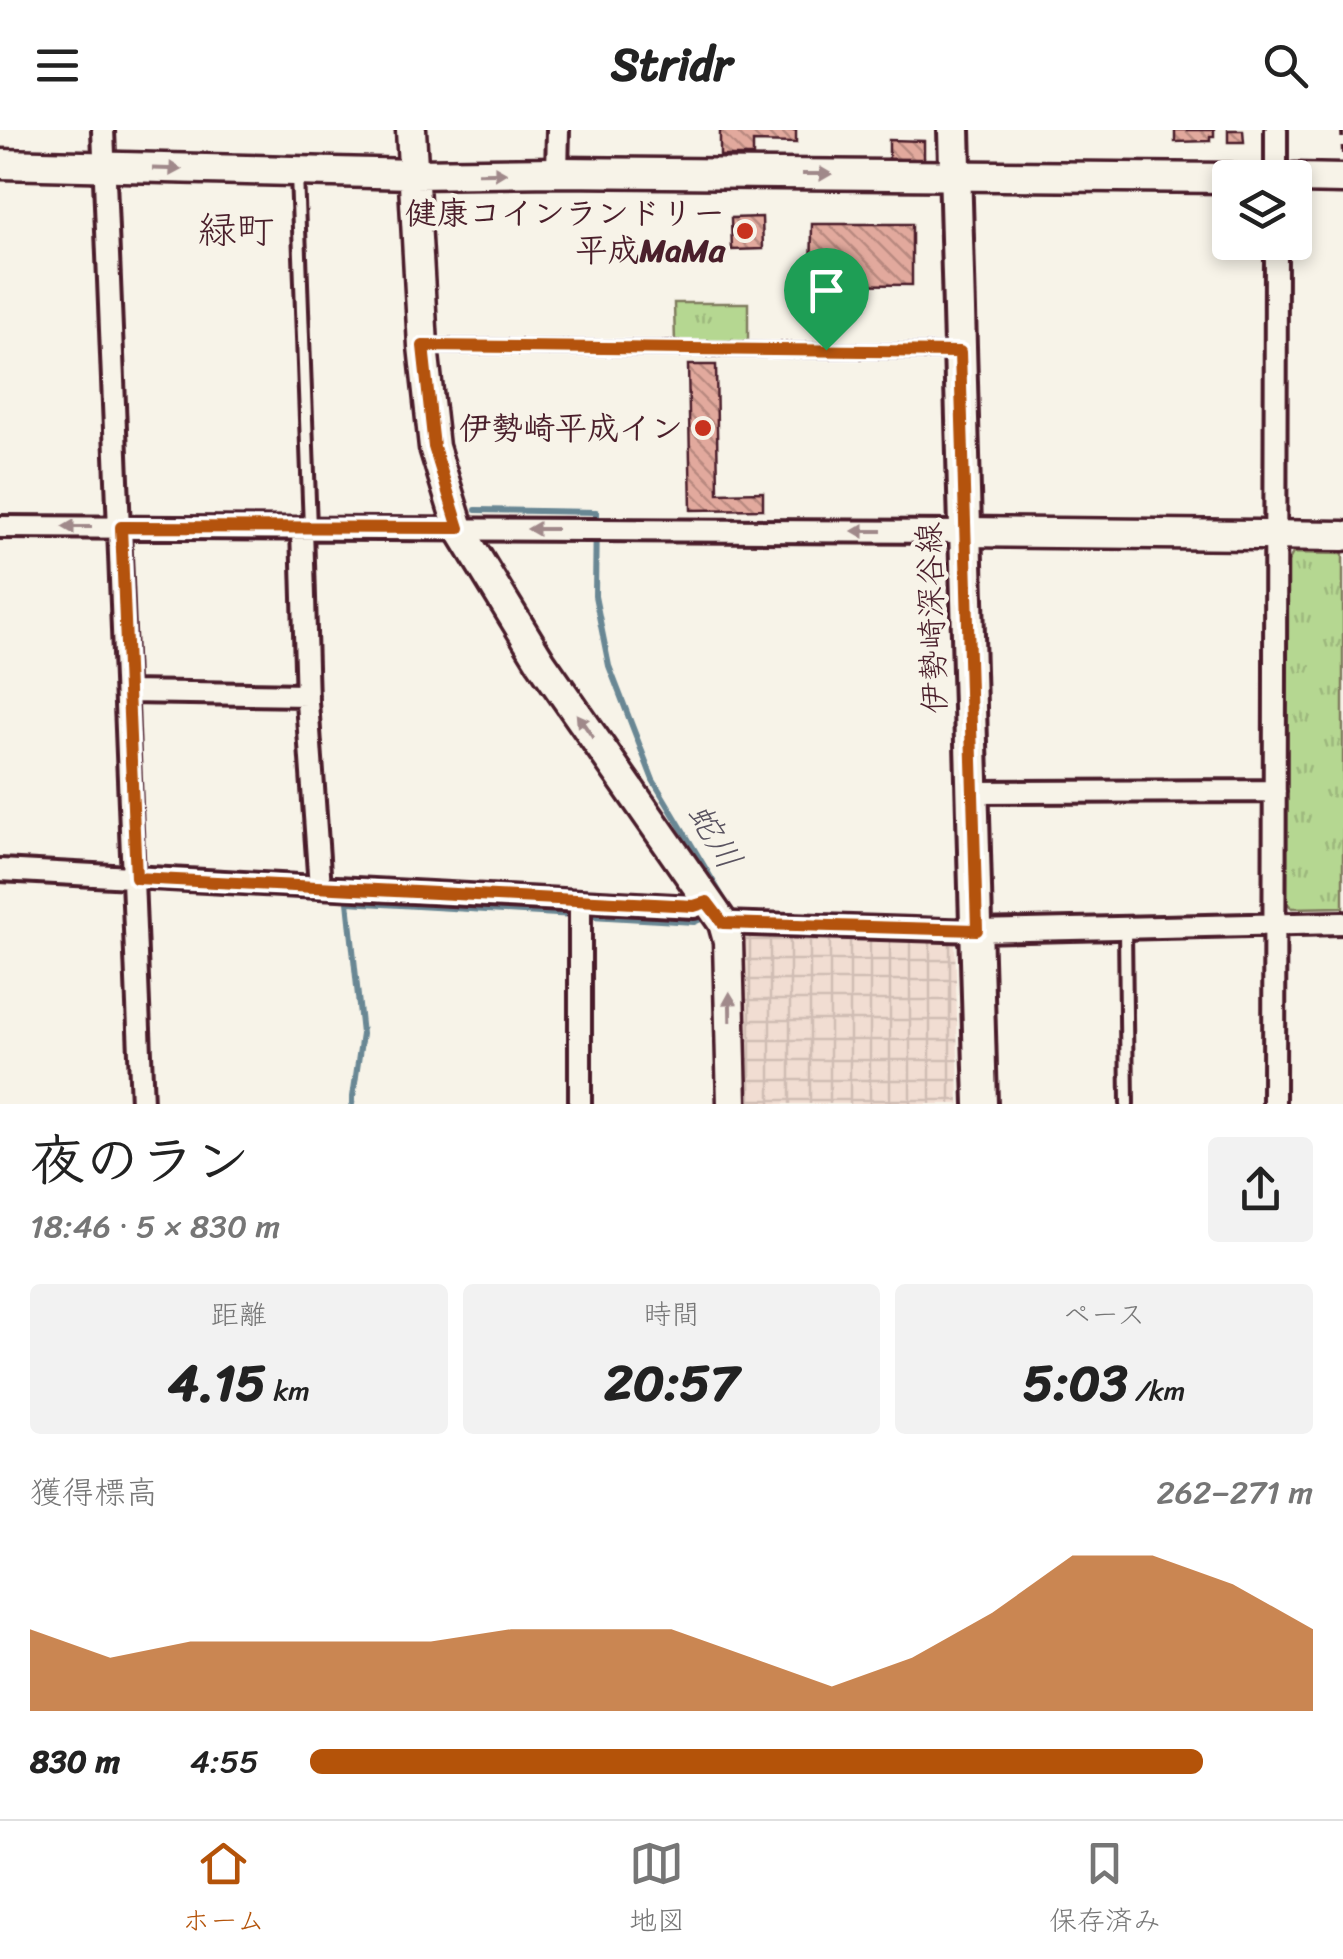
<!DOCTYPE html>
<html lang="ja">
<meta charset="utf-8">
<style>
:root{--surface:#fff;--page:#f2f2f2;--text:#222;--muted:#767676;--line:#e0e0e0;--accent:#b45309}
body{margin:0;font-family:Sriracha,"Klee One",sans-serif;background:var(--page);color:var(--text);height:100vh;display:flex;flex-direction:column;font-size:38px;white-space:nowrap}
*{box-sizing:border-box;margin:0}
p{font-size:32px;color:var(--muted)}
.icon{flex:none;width:55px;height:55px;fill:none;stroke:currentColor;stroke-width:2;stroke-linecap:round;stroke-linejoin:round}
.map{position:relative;height:974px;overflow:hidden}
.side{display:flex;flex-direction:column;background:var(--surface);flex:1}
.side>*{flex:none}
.buttons{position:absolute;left:1212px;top:30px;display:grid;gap:20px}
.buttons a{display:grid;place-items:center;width:100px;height:100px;border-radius:10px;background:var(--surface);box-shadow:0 5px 15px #0003;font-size:50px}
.pin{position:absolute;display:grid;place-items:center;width:85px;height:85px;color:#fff;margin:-102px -42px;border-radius:50% 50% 50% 0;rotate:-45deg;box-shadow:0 0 10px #0007}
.pin .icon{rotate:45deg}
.round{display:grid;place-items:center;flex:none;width:105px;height:105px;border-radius:10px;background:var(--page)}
.overview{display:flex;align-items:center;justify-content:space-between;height:170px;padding:0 30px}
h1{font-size:55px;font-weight:800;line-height:75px}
.metrics{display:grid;grid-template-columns:repeat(3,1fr);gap:15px;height:170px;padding:10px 30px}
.metrics div{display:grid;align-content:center;border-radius:10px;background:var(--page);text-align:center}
.metrics b{font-size:50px;font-weight:800}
.metrics small{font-size:28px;font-weight:400}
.metrics p{font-size:28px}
.chart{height:280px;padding:20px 30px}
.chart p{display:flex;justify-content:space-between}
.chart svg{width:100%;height:180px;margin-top:10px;fill:var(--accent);opacity:.7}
ul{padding:0 30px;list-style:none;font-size:32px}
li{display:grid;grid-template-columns:160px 120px 1fr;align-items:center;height:75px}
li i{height:25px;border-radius:12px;background:var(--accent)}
header{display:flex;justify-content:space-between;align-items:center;height:130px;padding:0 30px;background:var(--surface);font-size:45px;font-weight:800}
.tab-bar{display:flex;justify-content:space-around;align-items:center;height:140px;border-top:2px solid var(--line);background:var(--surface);font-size:28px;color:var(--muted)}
.tab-bar a{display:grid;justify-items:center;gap:5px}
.tab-bar .active{color:var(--accent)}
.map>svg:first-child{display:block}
.industrial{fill:url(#industrial-grid)}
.park{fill:url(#park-tufts);stroke:#807b5e;stroke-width:2.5}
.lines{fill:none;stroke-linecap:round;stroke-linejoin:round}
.stream{stroke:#698794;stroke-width:6}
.building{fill:url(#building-back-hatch);stroke:#4a1f2b;stroke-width:2.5}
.lane-casing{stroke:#4a1f2b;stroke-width:18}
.street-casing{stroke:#4a1f2b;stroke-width:28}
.secondary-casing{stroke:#4a1f2b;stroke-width:35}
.primary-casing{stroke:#4a1f2b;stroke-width:38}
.path{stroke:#4a1f2b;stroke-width:4;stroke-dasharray:8 8;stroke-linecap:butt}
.lane{stroke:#f7f3e8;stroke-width:10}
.street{stroke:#f7f3e8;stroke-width:20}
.secondary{stroke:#f7f3e8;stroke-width:28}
.primary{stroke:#f7f3e8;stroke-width:30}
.oneway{fill:#a0898a}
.route-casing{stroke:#fff;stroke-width:20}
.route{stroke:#b45309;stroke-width:12}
.poi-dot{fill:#c8321e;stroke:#f7f3e8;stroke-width:4}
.labels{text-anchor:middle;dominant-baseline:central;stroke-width:9;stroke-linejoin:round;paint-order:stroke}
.poi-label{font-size:32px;font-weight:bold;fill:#4a1f2b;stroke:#f7f3e8;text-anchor:end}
.street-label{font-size:32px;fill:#4a1f2b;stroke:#f7f3e8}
.water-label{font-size:35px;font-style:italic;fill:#5a5360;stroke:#f7f3e8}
.quarter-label{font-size:38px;fill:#4a1f2b;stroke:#f7f3e8}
</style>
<header><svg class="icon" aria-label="menu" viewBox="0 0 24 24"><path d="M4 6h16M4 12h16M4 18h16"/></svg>Stridr<svg class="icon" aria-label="search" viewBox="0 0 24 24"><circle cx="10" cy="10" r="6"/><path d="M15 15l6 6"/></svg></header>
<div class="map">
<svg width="1343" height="974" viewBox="0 0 1343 974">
<defs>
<pattern id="industrial-grid" width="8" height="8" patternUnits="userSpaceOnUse" patternTransform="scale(2.5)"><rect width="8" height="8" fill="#f1ddd2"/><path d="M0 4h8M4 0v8" fill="none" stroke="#d0bdb4"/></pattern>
<pattern id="park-tufts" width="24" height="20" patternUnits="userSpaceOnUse" patternTransform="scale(2.5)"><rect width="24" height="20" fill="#b5d791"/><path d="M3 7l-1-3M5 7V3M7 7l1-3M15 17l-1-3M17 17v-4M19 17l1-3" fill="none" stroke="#9db87d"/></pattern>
<pattern id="building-back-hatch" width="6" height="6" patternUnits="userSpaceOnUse" patternTransform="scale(2.5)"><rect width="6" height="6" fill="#e2a99d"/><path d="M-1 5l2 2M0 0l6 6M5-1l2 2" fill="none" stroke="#b98980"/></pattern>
</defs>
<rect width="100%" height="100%" fill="#f7f3e8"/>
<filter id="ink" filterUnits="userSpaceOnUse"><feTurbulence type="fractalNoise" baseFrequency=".01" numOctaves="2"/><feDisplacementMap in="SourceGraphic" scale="20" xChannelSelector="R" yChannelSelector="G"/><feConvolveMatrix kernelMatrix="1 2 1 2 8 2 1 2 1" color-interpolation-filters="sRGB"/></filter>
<g filter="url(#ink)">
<path class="industrial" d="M736,797L955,807L959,974H742Z"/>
<path class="park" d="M674,173H748V213L675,214Z
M1293,423L1343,424V777L1292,778L1285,771L1286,436Z"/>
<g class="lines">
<path class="stream" d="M476,380L596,382L595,466L609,536L653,650L729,778L722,781
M352,974L362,904L348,772L694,792L710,785"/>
</g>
<path class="building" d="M720,0H796V13L753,12V26H720Z
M1175,0H1214V6H1210V11L1175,12Z
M1228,0H1243L1244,12H1228Z
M889,10L924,11V30H889Z
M762,87L763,119L732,120L731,88Z
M812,94H912V155L811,154Z
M688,235H716L718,363L763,362V379L691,380Z"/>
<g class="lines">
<g class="lane-casing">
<path id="lane" d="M297,44L310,398
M424,216L957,222
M1125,798L1127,974"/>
</g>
<g class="street-casing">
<path id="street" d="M103,0L142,974
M557,42L558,0
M1276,48V0
M0,397L964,402
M302,398L307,572L320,757
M128,562L307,565
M972,662L1275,661
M0,740L694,777L707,772
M723,793L977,801L1343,793
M580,974V773
M1274,974L1276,112"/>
</g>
<g class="secondary-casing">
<path id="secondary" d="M411,0L423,216L434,317L459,398L541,532L723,793L728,811L732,974
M0,34L414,44L557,42L1230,48
M1295,48L1343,49
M964,402L1343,406"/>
</g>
<g class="primary-casing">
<path id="primary" d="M954,0L981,974"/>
</g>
<path class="path" d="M1342,0L1343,25"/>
<use href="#lane" class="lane"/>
<use href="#street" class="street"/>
<use href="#secondary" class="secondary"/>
<use href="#primary" class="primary"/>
</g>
<defs><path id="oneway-solid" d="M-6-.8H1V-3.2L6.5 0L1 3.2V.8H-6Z" transform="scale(2.5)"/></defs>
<g class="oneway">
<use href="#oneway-solid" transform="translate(167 39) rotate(2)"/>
<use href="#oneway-solid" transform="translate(492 43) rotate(-1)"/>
<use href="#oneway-solid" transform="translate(817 44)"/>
<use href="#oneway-solid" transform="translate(77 397) rotate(-180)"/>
<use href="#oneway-solid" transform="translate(542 399) rotate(-180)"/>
<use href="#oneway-solid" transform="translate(867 401) rotate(-180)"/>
<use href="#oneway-solid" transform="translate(585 596) rotate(-125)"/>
<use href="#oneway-solid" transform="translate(730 877) rotate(-91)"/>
</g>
</g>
<g class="lines" filter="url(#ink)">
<g class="route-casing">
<path id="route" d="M423,216L960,222L977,800L723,793L707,772L694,776L136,748L121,397L459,398L434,317Z"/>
</g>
<use href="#route" class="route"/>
</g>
<g class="poi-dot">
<circle cx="745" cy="101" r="10"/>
<circle cx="703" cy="298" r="10"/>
</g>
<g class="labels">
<g class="poi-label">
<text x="725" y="83">健康コインランドリー<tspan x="725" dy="37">平成MaMa</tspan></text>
<text x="683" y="298">伊勢崎平成イン</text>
</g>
<g class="street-label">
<text transform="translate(932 488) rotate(-92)">伊勢崎深谷線</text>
</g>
<g class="water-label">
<text transform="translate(715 706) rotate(59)">蛇川</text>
</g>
<g class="quarter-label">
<text x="236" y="100">緑町</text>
</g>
</g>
</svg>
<div class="buttons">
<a><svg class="icon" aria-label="layers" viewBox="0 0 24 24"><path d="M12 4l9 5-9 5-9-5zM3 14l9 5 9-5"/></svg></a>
</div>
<div class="pin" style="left:826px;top:220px;background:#1e9e55"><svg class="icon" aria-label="arrive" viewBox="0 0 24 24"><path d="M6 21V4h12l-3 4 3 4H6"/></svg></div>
</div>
<section class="side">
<div class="overview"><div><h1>夜のラン</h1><p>18:46 · 5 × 830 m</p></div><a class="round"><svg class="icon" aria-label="share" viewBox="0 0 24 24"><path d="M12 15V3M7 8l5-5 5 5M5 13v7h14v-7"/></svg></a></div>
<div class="metrics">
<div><p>距離</p><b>4.15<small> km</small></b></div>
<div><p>時間</p><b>20:57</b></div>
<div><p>ペース</p><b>5:03<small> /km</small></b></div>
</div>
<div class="chart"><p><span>獲得標高</span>262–271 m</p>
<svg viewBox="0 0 160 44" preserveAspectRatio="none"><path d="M0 44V24L10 31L20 27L30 27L40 27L50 27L60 24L70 24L80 24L90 31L100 38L110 31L120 20L130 6L140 6L150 13L160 24V44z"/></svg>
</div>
<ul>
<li><b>830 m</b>4:55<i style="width:89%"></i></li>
</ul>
</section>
<nav class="tab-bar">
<a class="active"><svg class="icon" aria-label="home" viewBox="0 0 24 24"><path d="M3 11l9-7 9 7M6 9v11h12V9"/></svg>ホーム</a>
<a><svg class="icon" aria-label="map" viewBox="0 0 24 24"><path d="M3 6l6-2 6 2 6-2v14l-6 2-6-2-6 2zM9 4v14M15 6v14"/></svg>地図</a>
<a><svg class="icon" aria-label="saved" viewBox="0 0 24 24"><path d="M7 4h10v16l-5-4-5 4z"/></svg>保存済み</a>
</nav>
